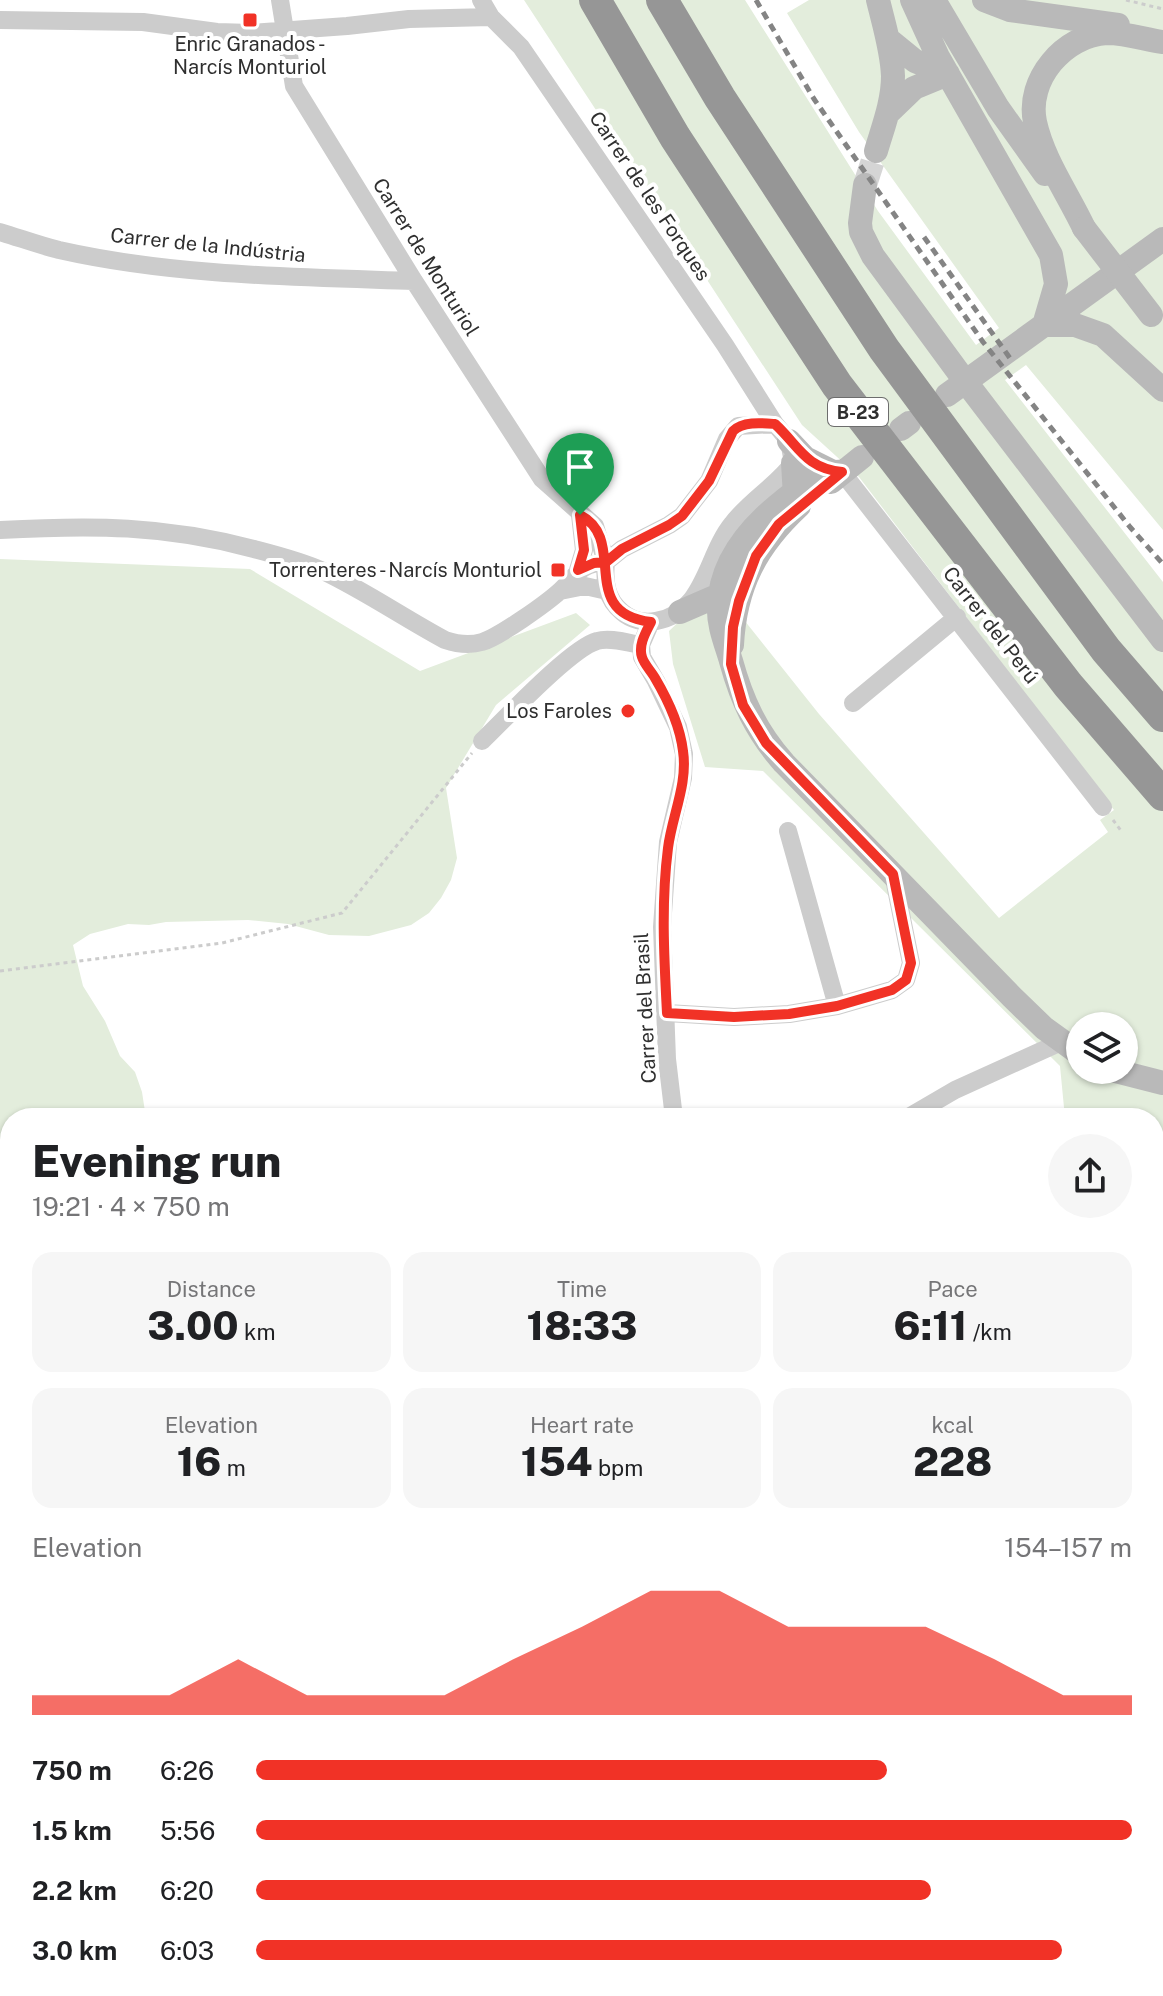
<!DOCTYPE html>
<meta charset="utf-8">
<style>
:root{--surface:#fff;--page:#f6f6f6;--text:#202124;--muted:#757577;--accent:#f13226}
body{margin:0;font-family:"Public Sans",sans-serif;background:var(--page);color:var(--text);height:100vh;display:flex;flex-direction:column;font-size:30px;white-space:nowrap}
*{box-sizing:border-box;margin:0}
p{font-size:26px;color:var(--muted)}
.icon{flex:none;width:44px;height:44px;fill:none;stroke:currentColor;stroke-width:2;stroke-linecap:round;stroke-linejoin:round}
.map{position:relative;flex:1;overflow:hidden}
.side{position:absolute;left:0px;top:1108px;width:1164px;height:888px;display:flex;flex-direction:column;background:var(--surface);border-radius:32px 32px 0 0;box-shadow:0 2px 6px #0004}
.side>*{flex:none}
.tools{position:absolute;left:1066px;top:1012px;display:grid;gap:16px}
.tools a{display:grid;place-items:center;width:72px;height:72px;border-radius:50%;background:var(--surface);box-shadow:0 2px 6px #0004;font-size:40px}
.pin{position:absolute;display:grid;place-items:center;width:68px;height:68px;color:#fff;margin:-82px -34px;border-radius:50% 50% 50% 0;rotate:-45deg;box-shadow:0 0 8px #0007}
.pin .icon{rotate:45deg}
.round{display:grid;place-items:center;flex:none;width:84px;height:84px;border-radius:42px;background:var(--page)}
.summary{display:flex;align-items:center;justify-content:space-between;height:136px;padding:0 32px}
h1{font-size:44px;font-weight:800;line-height:60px}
.figures{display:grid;grid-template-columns:repeat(3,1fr);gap:12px;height:136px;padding:8px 32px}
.figures div{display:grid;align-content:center;border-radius:20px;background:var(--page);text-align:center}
.figures b{font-size:40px;font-weight:800}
.figures small{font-size:22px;font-weight:400}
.figures p{font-size:22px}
.chart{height:224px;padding:16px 32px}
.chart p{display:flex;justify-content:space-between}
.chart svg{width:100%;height:144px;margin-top:8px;fill:var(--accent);opacity:.7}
ul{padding:0 32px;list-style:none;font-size:26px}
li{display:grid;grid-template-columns:128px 96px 1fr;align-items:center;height:60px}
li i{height:20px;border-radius:10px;background:var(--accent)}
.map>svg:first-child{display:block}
.green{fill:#e3eddc;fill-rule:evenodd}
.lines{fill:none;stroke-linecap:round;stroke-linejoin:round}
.secondary-tunnel{stroke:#d5d5d5;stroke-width:24;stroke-dasharray:24 12;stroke-linecap:butt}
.path{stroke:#ccc;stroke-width:3;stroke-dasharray:4 4;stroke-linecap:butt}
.street{stroke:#ccc;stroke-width:18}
.secondary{stroke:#b9b9b9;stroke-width:24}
.highway{stroke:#969696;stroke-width:32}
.rail{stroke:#848484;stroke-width:5;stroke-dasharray:8 6;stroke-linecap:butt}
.secondary-bridge{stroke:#b9b9b9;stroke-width:24}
.route-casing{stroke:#fff;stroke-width:16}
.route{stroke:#f13226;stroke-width:10}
.poi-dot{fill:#f13226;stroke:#fff;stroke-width:3}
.labels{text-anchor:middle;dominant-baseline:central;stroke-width:8;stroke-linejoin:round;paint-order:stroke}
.shield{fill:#fff;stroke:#6d6d6d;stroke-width:2}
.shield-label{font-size:18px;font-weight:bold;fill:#2f2f2f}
.poi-label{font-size:20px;fill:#2f2f2f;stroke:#fff;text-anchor:end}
.street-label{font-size:20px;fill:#2f2f2f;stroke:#fff}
</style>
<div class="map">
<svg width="1163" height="1996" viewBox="0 0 1163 1996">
<rect width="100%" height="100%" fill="#fff"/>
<path class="green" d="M524,0H745L878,211L976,345L999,328L859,132L787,13L809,0H1163V530L1026,365L1005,380L1163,582V1206L1154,1204V1118H1065L1060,1066L763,771L705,767L673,664L669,631L717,586L819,714L999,918L1108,832L1100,820L1114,810L859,477L802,425ZM1080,1026H1124V1070H1080Z
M0,559L250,569L420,671L576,613L590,625L496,705L446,788L457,858L451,880L441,898L429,913L411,925L369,936L329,935L288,924L248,920L166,922L149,925L128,924L90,934L73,945L83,986L105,1021L120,1056L135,1072L142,1092L146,1118H10V1464L0,1474Z
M1154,1684L1163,1687V1743L1154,1751Z
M1163,1952V1996H1153L1143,1986H1154V1971Z"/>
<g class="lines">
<path class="secondary-tunnel" d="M865,185L876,151"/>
<path class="path" d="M1126,0L1163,9
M1113,820L1122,832
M0,971L222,943L342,913L472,753
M1154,1166L1163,1164"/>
<path class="street" d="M280,0L294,86L414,281L542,479L595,526L606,562
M481,0L491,17L521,47L725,345L775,424L789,441L793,463C776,486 749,501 732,524C706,556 705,613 656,621C644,623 631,620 622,612C606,599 604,581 606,562L622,549L669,525L682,516L709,481L727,439L738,426L775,424
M0,20L143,22L217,32L251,33L347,26L409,19L491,17
M0,232C20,238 39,245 59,250C174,276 296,277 414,281
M842,472L1103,807
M0,530C91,525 165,525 254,549C277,555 301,561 323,571C365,591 404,618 445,640C457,644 469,646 482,642C499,637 547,603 561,590C578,574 579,564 606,562
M578,570L584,550L580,515
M560,591L585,586L607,591
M651,622L641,645L642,657L656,681L678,727L684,754L683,778L668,842L662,927L667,1059L674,1118
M853,703L957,617
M482,741C504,720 571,648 597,641C610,637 628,643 641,645
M788,831L837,1006
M667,1013L734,1017L789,1014L837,1006L892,990L906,980L911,963L893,874
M907,1118L955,1090L1061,1042
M1154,1218L1163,1220
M1154,1375L1163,1372
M1154,1496L1163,1520
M1154,1574L1163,1576
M0,1622L10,1611
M0,1657L10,1659
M0,1729L10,1730
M281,1986L285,1996
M483,1986L487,1996
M752,1986L761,1996
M1078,1986L1112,1996
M150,1987L166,1996
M235,1996L242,1986
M331,1996L344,1986
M681,1996L686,1986"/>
<path class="secondary" d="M912,0L938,57L1051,255L1056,284L1044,325
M934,0L998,108L1045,174
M984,0L1010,10L1118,25
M888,39L915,61L948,74
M888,113L914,88L948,74
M876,151C883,127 893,102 893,76C892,50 884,25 878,0
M865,185L860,223L861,232L873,256L959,373L1163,640
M1084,228C1068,194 1043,159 1035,122C1026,80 1064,35 1107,33C1125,33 1144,39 1162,42
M1044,325H1075L1103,335L1163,390
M947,395L1163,239
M901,429L909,423
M789,441L805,458L831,471
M842,472C820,470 799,488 783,501C750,527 720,562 719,607C718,625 726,644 731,661C742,701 756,731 784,763L1012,997L1044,1028L1080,1054
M831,482L862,457
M791,503L795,496L793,463
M680,612L733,589
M732,645C735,586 756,546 799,506
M1112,1070L1163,1083
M1154,1659L1163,1666
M101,1986L103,1996"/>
<path class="highway" d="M595,0L675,137L837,385L1068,685L1163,795
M662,0L720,98L884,349L1106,650L1163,716"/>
<path class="rail" d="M756,0L814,99L983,342L1130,527L1163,564
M924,237L1012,361"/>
<path class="secondary-bridge" d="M1084,228L1151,315"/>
</g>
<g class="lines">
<g class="route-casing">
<path id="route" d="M580,515C629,540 576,613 651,622C646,632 638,645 642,657C644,664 651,671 655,678C668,700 680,726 683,751C688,784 672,816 668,848C661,903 664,957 667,1013L734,1017L789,1014L837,1006L892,990L906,980L911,963L893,874L766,743L743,705L731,664L733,627L739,601L756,556L779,524L842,472C805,468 799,446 775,424C762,423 743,421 733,431L709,481L682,516L669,525L622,549L606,562L594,563L578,570L584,550L580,515"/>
</g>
<use href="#route" class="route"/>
</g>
<g class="poi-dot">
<rect x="242" y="12" width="16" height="16" rx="4"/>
<rect x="550" y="562" width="16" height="16" rx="4"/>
<circle cx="628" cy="711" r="8"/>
</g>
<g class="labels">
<rect class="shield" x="828" y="398" width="60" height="28" rx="6"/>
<g class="shield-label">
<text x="858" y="412">B-23</text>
</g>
<g class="poi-label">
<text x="250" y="44" text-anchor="middle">Enric Granados -<tspan x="250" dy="23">Narcís Monturiol</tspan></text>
<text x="542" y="570">Torrenteres - Narcís Monturiol</text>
<text x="612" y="711">Los Faroles</text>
</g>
<g class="street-label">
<text transform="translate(650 196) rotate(56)">Carrer de les Forques</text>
<text transform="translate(208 245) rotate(6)">Carrer de la Indústria</text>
<text transform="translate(426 257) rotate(58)">Carrer de Monturiol</text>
<text transform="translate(991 625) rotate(52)">Carrer del Perú</text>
<text transform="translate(645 1008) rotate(-93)">Carrer del Brasil</text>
</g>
</g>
</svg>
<div class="tools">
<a><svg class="icon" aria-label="layers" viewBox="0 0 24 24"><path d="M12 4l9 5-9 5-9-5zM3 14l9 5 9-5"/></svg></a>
</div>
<div class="pin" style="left:580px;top:515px;background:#1e9e55"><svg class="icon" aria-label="arrive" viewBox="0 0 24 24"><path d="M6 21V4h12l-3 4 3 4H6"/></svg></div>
<section class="side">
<div class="summary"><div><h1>Evening run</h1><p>19:21 · 4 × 750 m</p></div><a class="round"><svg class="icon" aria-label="share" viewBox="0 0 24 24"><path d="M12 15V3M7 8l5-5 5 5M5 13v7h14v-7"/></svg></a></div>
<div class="figures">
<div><p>Distance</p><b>3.00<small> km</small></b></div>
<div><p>Time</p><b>18:33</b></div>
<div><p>Pace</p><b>6:11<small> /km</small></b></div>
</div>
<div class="figures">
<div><p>Elevation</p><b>16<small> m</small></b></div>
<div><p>Heart rate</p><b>154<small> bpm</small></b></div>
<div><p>kcal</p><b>228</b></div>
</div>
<div class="chart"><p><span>Elevation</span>154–157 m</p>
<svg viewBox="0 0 160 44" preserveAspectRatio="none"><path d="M0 44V38L10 38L20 38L30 27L40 38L50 38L60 38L70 27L80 17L90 6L100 6L110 17L120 17L130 17L140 27L150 38L160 38V44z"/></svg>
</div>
<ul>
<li><b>750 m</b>6:26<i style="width:72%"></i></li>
<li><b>1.5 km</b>5:56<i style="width:100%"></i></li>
<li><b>2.2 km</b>6:20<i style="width:77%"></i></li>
<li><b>3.0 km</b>6:03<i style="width:92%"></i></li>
</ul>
</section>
</div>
